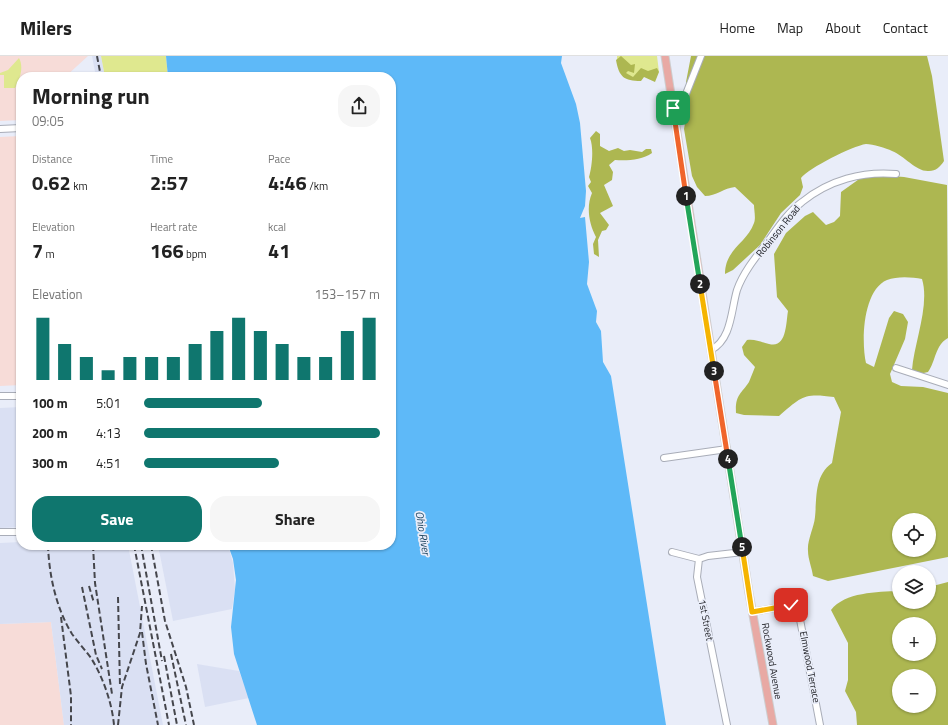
<!DOCTYPE html>
<meta charset="utf-8">
<style>
:root{--surface:#fff;--page:#f6f6f6;--text:#222;--muted:#767676;--line:#e0e0e0;--accent:#0f766e}
body{margin:0;font-family:"Titillium Web",sans-serif;background:var(--page);color:var(--text);height:100vh;display:flex;flex-direction:column;font-size:15px;white-space:nowrap}
*{box-sizing:border-box;margin:0}
p{font-size:13px;color:var(--muted)}
.icon{flex:none;width:22px;height:22px;fill:none;stroke:currentColor;stroke-width:2;stroke-linecap:round;stroke-linejoin:round}
.map{position:relative;flex:1;overflow:hidden}
.drawer{position:absolute;left:16px;top:16px;width:380px;height:478px;display:flex;flex-direction:column;background:var(--surface);border-radius:16px;box-shadow:0 1px 3px #0004}
.drawer>*{flex:none}
.buttons{position:absolute;left:892px;top:457px;display:grid;gap:8px}
.buttons a{display:grid;place-items:center;width:44px;height:44px;border-radius:50%;background:var(--surface);box-shadow:0 1px 3px #0004;font-size:20px}
.pin{position:absolute;display:grid;place-items:center;width:34px;height:34px;color:#fff;margin:-17px;border-radius:8px;box-shadow:0 2px 6px #0006}
.km{position:absolute;width:20px;height:20px;margin:-10px;border-radius:50%;background:#222;color:#fff;font-size:11px;line-height:20px;text-align:center}
.round{display:grid;place-items:center;flex:none;width:42px;height:42px;border-radius:16px;background:var(--page)}
.summary{display:flex;align-items:center;justify-content:space-between;height:68px;padding:0 16px}
h1{font-size:22px;font-weight:700;line-height:30px}
.figures{display:grid;grid-template-columns:repeat(3,1fr);gap:6px;height:68px;padding:4px 16px}
.figures div{display:grid;align-content:center}
.figures b{font-size:20px;font-weight:700}
.figures small{font-size:11px;font-weight:400}
.figures p{font-size:11px}
.chart{height:112px;padding:8px 16px}
.chart p{display:flex;justify-content:space-between}
.chart svg{width:100%;height:72px;margin-top:4px;stroke:var(--accent);stroke-width:6}
.primary-button{display:flex;gap:8px;margin-top:auto;padding:8px 16px}
.primary-button a{flex:1;height:46px;border-radius:16px;background:var(--accent);color:#fff;font-size:16px;font-weight:700;line-height:46px;text-align:center}
.primary-button a+a{background:var(--page);color:var(--text)}
ul{padding:0 16px;list-style:none;font-size:13px}
li{display:grid;grid-template-columns:64px 48px 1fr;align-items:center;height:30px}
li i{height:10px;border-radius:5px;background:var(--accent)}
header{display:flex;align-items:center;gap:24px;box-sizing:border-box;height:56px;padding:0 20px;background:var(--surface);border-bottom:1px solid var(--line)}
header strong{font-size:19px}
nav{display:flex;gap:22px;margin-inline-start:auto;font-size:14px}
.map>svg:first-child{display:block}
.commercial{fill:#f7dcd8}
.built{fill:#dae0f3}
.green{fill:#dfe88f}
.forest{fill:#adb751;fill-rule:evenodd}
.water{fill:#5eb9f8}
.lines{fill:none;stroke-linecap:round;stroke-linejoin:round}
.minor-casing{stroke:#a9adb8;stroke-width:8}
.major-casing{stroke:#cdcdce;stroke-width:9}
.minor{stroke:#fff;stroke-width:6}
.major{stroke:#e8a9a4;stroke-width:7}
.rail{stroke:#45464c;stroke-width:2;stroke-dasharray:6 3;stroke-linecap:butt}
.split-1-casing{stroke:#fff;stroke-width:8}
.split-2-casing{stroke:#fff;stroke-width:8}
.split-3-casing{stroke:#fff;stroke-width:8}
.split-4-casing{stroke:#fff;stroke-width:8}
.split-5-casing{stroke:#fff;stroke-width:8}
.split-6-casing{stroke:#fff;stroke-width:8}
.split-1{stroke:#f0652b;stroke-width:5}
.split-2{stroke:#22a559;stroke-width:5}
.split-3{stroke:#f5b400;stroke-width:5}
.split-4{stroke:#f0652b;stroke-width:5}
.split-5{stroke:#22a559;stroke-width:5}
.split-6{stroke:#f5b400;stroke-width:5}
.labels{text-anchor:middle;dominant-baseline:central;stroke-width:3.5;stroke-linejoin:round;paint-order:stroke}
.street-label{font-size:10px;fill:#1c1d22;stroke:#e9edf9}
.water-label{font-size:11px;font-style:italic;fill:#204660;stroke:#e9edf9}
</style>
<header>
<strong>Milers</strong>
<nav><a>Home</a><a>Map</a><a>About</a><a>Contact</a></nav>
</header>
<div class="map">
<svg width="948" height="669" viewBox="0 0 948 669">
<rect width="100%" height="100%" fill="#e9edf9"/>
<path class="commercial" d="M0,0H88L65,21H21V64L0,65Z
M21,80V329L0,330V81Z
M51,566L64,669H0V568Z"/>
<path class="built" d="M92,0H101L105,21H96Z
M21,351V471L0,472V352Z
M21,486V489H128L163,669H64L51,566L0,568V487Z
M158,489H228L233,507L235,533L232,553L173,565Z
M197,608L239,615L249,642L205,651Z"/>
<path class="green" d="M101,0H166L168,21H105Z
M617,0H657L659,16L637,22L626,20L617,6Z
M19,2C24,11 20,23 15,32H4V19H0V17L8,14Z"/>
<path class="forest" d="M621,0L631,9L635,8L634,17L628,15L626,17L633,21L641,12L648,15L657,12L659,16L655,26L644,21L641,25C624,25 619,21 616,4Z
M691,0H927L932,20L944,105C940,111 936,115 929,115C916,116 905,100 892,95C886,92 873,88 866,88C852,90 809,112 801,122L803,131L800,139L781,157L760,189L733,214L725,218C725,193 747,187 754,167C756,162 754,154 754,149L735,131C724,132 716,140 705,140L697,131L692,120L684,73L688,50L686,26Z
M596,75L600,78V90L609,95L618,92L624,95L630,94L642,96L646,93H651L652,97C642,104 627,105 615,104L609,109L613,116L612,124L604,129L613,150L600,157L609,169L606,174L602,175L598,184L599,201L594,198L593,188L596,181C589,168 586,151 592,137L588,130L591,126L589,121C592,111 594,92 590,82Z
M879,119L904,121L947,129L948,282C935,289 936,305 928,316L919,318L912,314C914,287 930,249 922,223C912,221 897,220 887,224C863,234 861,285 866,307L874,311L889,262L894,255L903,258L908,266L905,283L890,318L892,326L901,330L923,331L948,337V501L828,525L813,520C812,512 808,503 808,495C807,484 814,472 815,461C817,442 814,420 832,407L841,356L834,341C804,337 802,340 779,360L744,359L736,357C735,339 741,338 749,326C751,321 753,316 755,311L744,299L742,291L747,284C756,283 760,286 769,288C787,293 786,266 788,255L777,241L774,198L786,177L805,160L813,156L826,169L834,166L840,160L841,136L862,121ZM899,464H929V494H899Z
M948,526V669H857L856,656L845,635L848,624V587L831,554C845,536 877,536 899,535V546H929V531ZM899,568H929V598H899ZM899,620H929V650H899Z"/>
<path class="water" d="M166,0H562L561,7L576,48L580,67L586,135L585,150L580,162L585,161L589,206L587,228L597,255L596,266L601,275L603,306L611,320L666,669H257L234,598L231,571L236,524L233,503L228,489H391V21H168Z"/>
<g class="lines">
<g class="minor-casing">
<path id="minor" d="M674,62L680,53L701,0
M0,73L21,72
M711,294C732,283 731,254 737,234C743,217 755,202 766,188C777,173 787,157 802,146C829,124 863,115 896,118
M896,312L948,329
M0,340H21
M664,402L727,393
M0,476H21
M672,496L699,503
M752,556L791,549L798,553L820,669
M727,669L697,521L699,503L708,500L743,496"/>
</g>
<g class="major-casing">
<path id="major" d="M665,0L749,537L773,669"/>
</g>
<use href="#minor" class="minor"/>
<use href="#major" class="major"/>
<path class="rail" d="M97,0L101,21
M48,489C49,519 56,552 72,578C78,586 85,594 91,602C103,621 112,647 114,669
M93,489L95,527L112,638
M134,489L169,669
M141,489L162,605
M151,489L165,565L186,631L194,669
M89,530L94,547
M82,531L96,599L102,613
M118,541L120,630
M61,561L71,640V669
M142,576L146,608L158,669
M171,598L186,669
M164,600L177,669
M118,669L122,631L140,577L142,550"/>
</g>
<g class="lines">
<g class="split-1-casing">
<path id="split-1" d="M673,52L686,140"/>
</g>
<g class="split-2-casing">
<path id="split-2" d="M686,140L700,228"/>
</g>
<g class="split-3-casing">
<path id="split-3" d="M700,228L714,315"/>
</g>
<g class="split-4-casing">
<path id="split-4" d="M714,315L728,403"/>
</g>
<g class="split-5-casing">
<path id="split-5" d="M728,403L742,491"/>
</g>
<g class="split-6-casing">
<path id="split-6" d="M742,491L752,556L791,549"/>
</g>
<use href="#split-1" class="split-1"/>
<use href="#split-2" class="split-2"/>
<use href="#split-3" class="split-3"/>
<use href="#split-4" class="split-4"/>
<use href="#split-5" class="split-5"/>
<use href="#split-6" class="split-6"/>
</g>
<g class="labels">
<g class="street-label">
<text transform="translate(778 175) rotate(-51)">Robinson Road</text>
<text transform="translate(706 564) rotate(79)">1st Street</text>
<text transform="translate(772 605) rotate(80)">Rockwood Avenue</text>
<text transform="translate(810 611) rotate(79)">Elmwood Terrace</text>
</g>
<g class="water-label">
<text transform="translate(423 477) rotate(81)">Ohio River</text>
</g>
</g>
</svg>
<div class="buttons">
<a><svg class="icon" aria-label="locate" viewBox="0 0 24 24"><circle cx="12" cy="12" r="6"/><path d="M12 2v4M12 18v4M2 12h4M18 12h4"/></svg></a>
<a><svg class="icon" aria-label="layers" viewBox="0 0 24 24"><path d="M12 4l9 5-9 5-9-5zM3 14l9 5 9-5"/></svg></a>
<a>+</a>
<a>−</a>
</div>
<div class="pin" style="left:673px;top:52px;background:#1e9e55"><svg class="icon" aria-label="arrive" viewBox="0 0 24 24"><path d="M6 21V4h12l-3 4 3 4H6"/></svg></div>
<div class="pin" style="left:791px;top:549px;background:#d93025"><svg class="icon" aria-label="check" viewBox="0 0 24 24"><path d="M5 12l5 5 9-10"/></svg></div>
<b class="km" style="left:686px;top:140px">1</b>
<b class="km" style="left:700px;top:228px">2</b>
<b class="km" style="left:714px;top:315px">3</b>
<b class="km" style="left:728px;top:403px">4</b>
<b class="km" style="left:742px;top:491px">5</b>
<section class="drawer">
<div class="summary"><div><h1>Morning run</h1><p>09:05</p></div><a class="round"><svg class="icon" aria-label="share" viewBox="0 0 24 24"><path d="M12 15V3M7 8l5-5 5 5M5 13v7h14v-7"/></svg></a></div>
<div class="figures">
<div><p>Distance</p><b>0.62<small> km</small></b></div>
<div><p>Time</p><b>2:57</b></div>
<div><p>Pace</p><b>4:46<small> /km</small></b></div>
</div>
<div class="figures">
<div><p>Elevation</p><b>7<small> m</small></b></div>
<div><p>Heart rate</p><b>166<small> bpm</small></b></div>
<div><p>kcal</p><b>41</b></div>
</div>
<div class="chart"><p><span>Elevation</span>153–157 m</p>
<svg viewBox="0 0 160 44" preserveAspectRatio="none"><path d="M5 44V6M15 44V22M25 44V30M35 44V38M45 44V30M55 44V30M65 44V30M75 44V22M85 44V14M95 44V6M105 44V14M115 44V22M125 44V30M135 44V30M145 44V14M155 44V6"/></svg>
</div>
<ul>
<li><b>100 m</b>5:01<i style="width:50%"></i></li>
<li><b>200 m</b>4:13<i style="width:100%"></i></li>
<li><b>300 m</b>4:51<i style="width:57%"></i></li>
</ul>
<div class="primary-button"><a>Save</a><a>Share</a></div>
</section>
</div>
